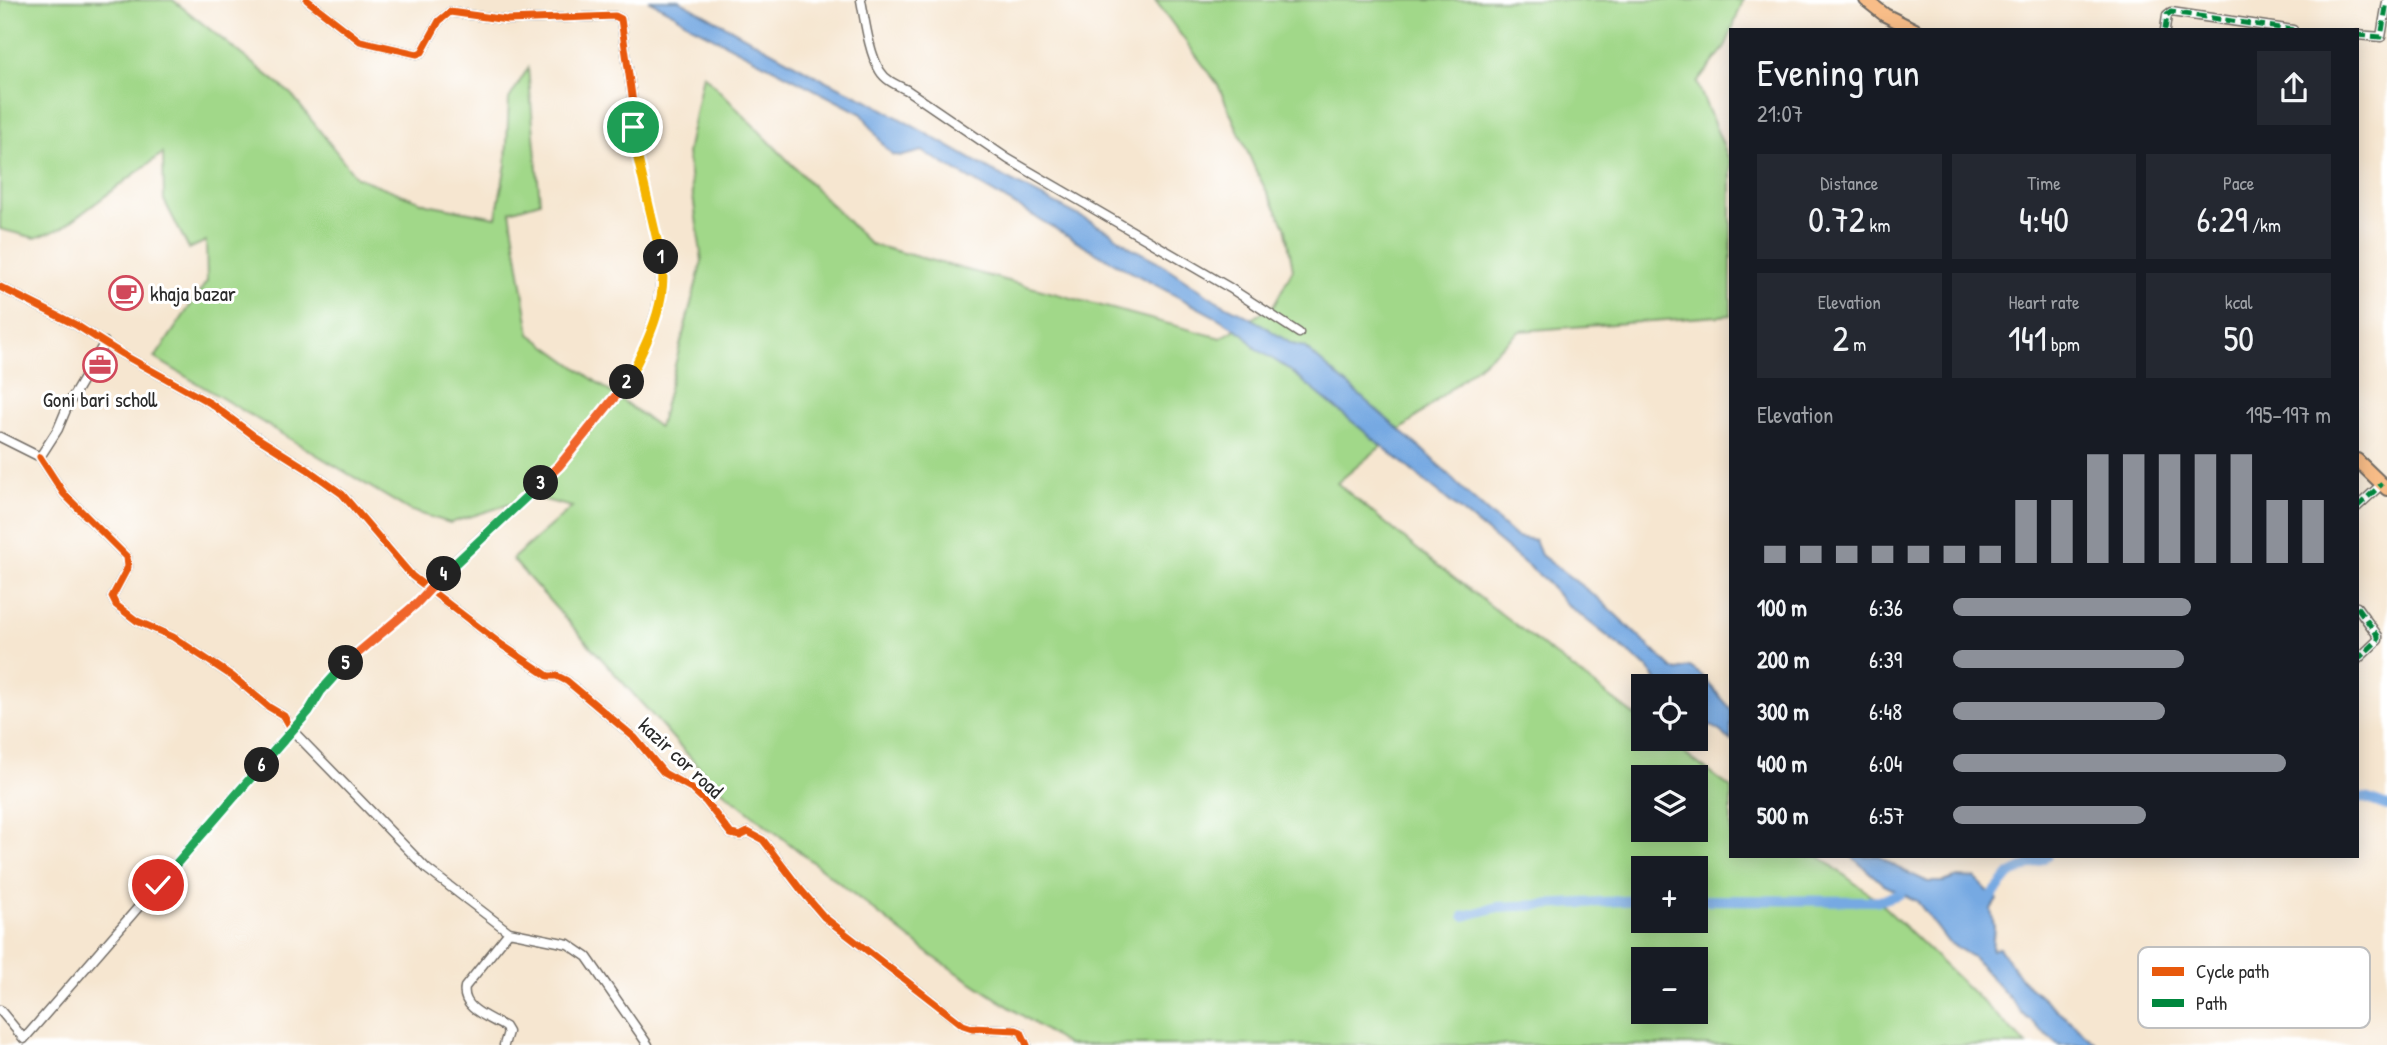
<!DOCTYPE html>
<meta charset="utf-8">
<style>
:root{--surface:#171b24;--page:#242831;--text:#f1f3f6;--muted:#9ea1a6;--accent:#8c9099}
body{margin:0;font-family:"Patrick Hand",sans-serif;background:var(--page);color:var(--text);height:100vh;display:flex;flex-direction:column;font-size:26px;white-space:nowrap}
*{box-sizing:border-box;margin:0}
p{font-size:23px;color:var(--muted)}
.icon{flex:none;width:38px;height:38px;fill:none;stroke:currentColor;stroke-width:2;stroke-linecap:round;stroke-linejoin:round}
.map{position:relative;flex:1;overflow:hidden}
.panel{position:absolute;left:1729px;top:28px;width:630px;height:830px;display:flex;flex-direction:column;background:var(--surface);border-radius:0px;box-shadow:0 4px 18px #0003}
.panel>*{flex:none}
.fabs{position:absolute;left:1631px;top:674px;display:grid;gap:14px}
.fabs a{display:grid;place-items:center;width:77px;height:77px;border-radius:0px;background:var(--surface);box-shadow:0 4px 18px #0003;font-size:35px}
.pin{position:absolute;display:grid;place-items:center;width:60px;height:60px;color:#fff;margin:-30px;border:4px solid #fff;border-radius:50%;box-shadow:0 2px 7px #0007}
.km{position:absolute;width:35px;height:35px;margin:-18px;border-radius:50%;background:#222;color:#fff;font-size:19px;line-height:35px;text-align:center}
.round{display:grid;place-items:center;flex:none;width:74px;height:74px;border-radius:0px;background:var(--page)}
.summary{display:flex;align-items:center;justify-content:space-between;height:119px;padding:0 28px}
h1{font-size:38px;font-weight:600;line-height:52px}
.metrics{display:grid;grid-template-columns:repeat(3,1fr);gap:10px;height:119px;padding:7px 28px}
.metrics div{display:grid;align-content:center;border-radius:0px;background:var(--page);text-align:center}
.metrics b{font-size:35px;font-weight:600}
.metrics small{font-size:19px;font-weight:400}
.metrics p{font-size:19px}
.chart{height:196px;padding:14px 28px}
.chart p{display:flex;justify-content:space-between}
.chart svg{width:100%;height:126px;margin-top:7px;stroke:var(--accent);stroke-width:6}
ul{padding:0 28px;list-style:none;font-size:23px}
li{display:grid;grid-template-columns:112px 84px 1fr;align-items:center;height:52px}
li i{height:18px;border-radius:9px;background:var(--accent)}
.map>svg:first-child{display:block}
.green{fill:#a1d889;stroke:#66825a;stroke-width:2;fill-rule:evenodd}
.water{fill:#76a9e2;stroke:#506a86;stroke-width:2}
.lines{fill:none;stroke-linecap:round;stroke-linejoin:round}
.canal{stroke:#76a9e2;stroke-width:10}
.street-casing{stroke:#726c65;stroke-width:11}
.primary-casing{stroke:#726c65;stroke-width:16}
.street{stroke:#fff;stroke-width:8}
.primary{stroke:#f8bd88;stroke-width:12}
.quiet{stroke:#00873e;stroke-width:5;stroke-dasharray:10 5;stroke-linecap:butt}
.cycleway-casing{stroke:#fff;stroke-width:11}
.cycleway{stroke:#e8590c;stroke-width:7}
.split-1-casing{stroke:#fff;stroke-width:14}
.split-2-casing{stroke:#fff;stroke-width:14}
.split-3-casing{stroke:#fff;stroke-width:14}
.split-4-casing{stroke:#fff;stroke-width:14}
.split-5-casing{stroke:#fff;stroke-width:14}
.split-6-casing{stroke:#fff;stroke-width:14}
.split-7-casing{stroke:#fff;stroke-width:14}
.split-1{stroke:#f5b400;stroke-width:9}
.split-2{stroke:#f5b400;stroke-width:9}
.split-3{stroke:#f0652b;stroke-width:9}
.split-4{stroke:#22a559;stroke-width:9}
.split-5{stroke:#f0652b;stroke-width:9}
.split-6{stroke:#22a559;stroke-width:9}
.split-7{stroke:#22a559;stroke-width:9}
.labels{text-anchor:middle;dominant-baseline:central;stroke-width:6;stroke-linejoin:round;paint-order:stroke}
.poi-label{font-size:21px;fill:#2b2b2b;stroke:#fff;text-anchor:start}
.street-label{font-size:21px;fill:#2b2b2b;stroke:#fff}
.key{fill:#fff;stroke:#bfbfbf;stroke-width:2}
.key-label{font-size:19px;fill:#2b2b2b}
</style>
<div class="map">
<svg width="2387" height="1045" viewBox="0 0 2387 1045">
<rect width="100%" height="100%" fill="#fff"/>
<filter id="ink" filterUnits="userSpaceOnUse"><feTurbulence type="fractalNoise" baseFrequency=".0143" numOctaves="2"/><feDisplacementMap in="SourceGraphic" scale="14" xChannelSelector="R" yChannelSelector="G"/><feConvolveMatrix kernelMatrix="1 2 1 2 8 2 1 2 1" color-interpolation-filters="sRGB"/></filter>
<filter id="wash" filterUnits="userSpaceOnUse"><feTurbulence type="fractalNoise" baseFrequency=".00686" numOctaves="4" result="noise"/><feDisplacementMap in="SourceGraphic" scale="28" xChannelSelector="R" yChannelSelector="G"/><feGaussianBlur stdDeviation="1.57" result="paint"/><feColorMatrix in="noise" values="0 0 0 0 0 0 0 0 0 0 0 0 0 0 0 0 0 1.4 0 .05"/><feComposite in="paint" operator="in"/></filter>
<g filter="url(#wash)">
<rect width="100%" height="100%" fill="#f6e6d0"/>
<path class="green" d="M0,0H173L291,94L356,177L427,204L496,217L506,164L509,99L528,68L540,202L510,211L530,334L659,427L702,261L687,153L703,74L870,244L1221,338L1274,305L1293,269L1285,226L1256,171L1218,85L1155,0H1743L1726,46L1697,83L1731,164V315L1520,331L1337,483L1429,559L1643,722V738L1665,739L1731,788V856H1819L1876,899L2027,1045H1067L932,956L715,785L512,559L572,507L533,497L450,523L409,510L155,358L207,281L206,241L189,249L164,200L163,153L62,228L35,238L0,229ZM1643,777H1696V830H1643ZM1643,868H1696V920H1643ZM1643,959H1696V1012H1643Z"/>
<path class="water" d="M648,0H679L820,78L867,100L994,172L1109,231L1130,247L1157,261L1217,301L1251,318L1292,344L1304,347L1434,460L1464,491L1516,537L1535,540L1541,555L1599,599L1673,669L1678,670L1690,667L1700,674L1731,709V741L1721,732L1696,717V686H1660L1648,668L1565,603L1545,580L1287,368L1255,348L1244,334L1216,317L1116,264L922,151L903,156L893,155L884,146L862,114L693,27L673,13Z
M1851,856H1879L1898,868L1928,882H1943L1958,877L1975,878L1997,900L1991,909L1994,927L1992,950L1999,948L2022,980L2098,1045H2060L2056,1043L2026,1017L1974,958L1948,942L1917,901L1884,885Z"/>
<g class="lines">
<path class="canal" d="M2357,799L2365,798L2387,806
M1696,900L1878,901L1900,894
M1985,904L2009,875L2047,856
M1464,916L1498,907L1643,900"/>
</g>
</g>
<g filter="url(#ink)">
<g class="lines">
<g class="street-casing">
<path id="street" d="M861,0C865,21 869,53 880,71C886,81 897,85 907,90L1008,159L1230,288L1299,333
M2165,30L2167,15L2171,12L2293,30
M2357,35L2381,37L2387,2
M0,287L76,325L122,354L210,403L253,435L307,469L342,494L412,576L502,645L548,676H557L567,681L635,738L664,773L691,788L706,802L731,834L740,836L748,832L763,840L801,890L824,917L963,1025L972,1028L1016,1030L1021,1032L1027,1045
M0,437L40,457L58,429L68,405L105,342
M40,457L64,494L127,557L128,567L112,597L116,605L137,621L173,637L232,676L269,707L284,716L292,730L309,711L336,672L348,660L416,604L450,565L559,466L623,389L643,351L656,312L663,268L635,146L634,110L621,19L615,16L507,20L450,12L439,21L422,52L417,54L360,41L307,0
M2357,507L2382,484
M2357,607L2378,636V640L2357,660
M0,1010L24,1039L292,730L427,869L509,932L568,944L587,957L648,1045
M504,1045L508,1032L505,1027C489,1017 461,1009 465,987L509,932"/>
</g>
<g class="primary-casing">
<path id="primary" d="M1866,0L1885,15L1915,30
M2357,460L2387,489"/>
</g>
<use href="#street" class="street"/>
<use href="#primary" class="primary"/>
<path class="quiet" d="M2165,30L2167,15L2171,12L2293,30
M2357,35L2381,37L2387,2
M2357,507L2382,484
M2357,607L2378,636V640L2357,660"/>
<g class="cycleway-casing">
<path id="cycleway" d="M0,287L76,325L122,354L210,403L253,435L307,469L342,494L412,576L502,645L548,676H557L567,681L635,738L664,773L691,788L706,802L731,834L740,836L748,832L763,840L801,890L824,917L963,1025L972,1028L1016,1030L1021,1032L1027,1045
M40,457L64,494L127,557L128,567L112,597L116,605L137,621L173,637L232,676L269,707L284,716L292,730L309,711L336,672L348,660L416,604L450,565L559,466L623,389L643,351L656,312L663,268L635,146L634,110L621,19L615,16L507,20L450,12L439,21L422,52L417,54L360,41L307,0"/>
</g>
<use href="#cycleway" class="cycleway"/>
</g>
</g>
<g class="lines" filter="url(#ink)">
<g class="split-1-casing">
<path id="split-1" d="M633,127L635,146L661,257"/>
</g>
<g class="split-2-casing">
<path id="split-2" d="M627,382C646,346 670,299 661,257"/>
</g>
<g class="split-3-casing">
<path id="split-3" d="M541,483L559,466L627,382"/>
</g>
<g class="split-4-casing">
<path id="split-4" d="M444,574L541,483"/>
</g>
<g class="split-5-casing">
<path id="split-5" d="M346,663L416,604L444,574"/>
</g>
<g class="split-6-casing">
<path id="split-6" d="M262,765L309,711L321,691L346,663"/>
</g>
<g class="split-7-casing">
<path id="split-7" d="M158,885L262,765"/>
</g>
<use href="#split-1" class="split-1"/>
<use href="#split-2" class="split-2"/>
<use href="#split-3" class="split-3"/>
<use href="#split-4" class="split-4"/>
<use href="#split-5" class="split-5"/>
<use href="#split-6" class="split-6"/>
<use href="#split-7" class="split-7"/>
</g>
<defs>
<g id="cafe-ring" transform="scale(1.75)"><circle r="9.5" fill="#fff" stroke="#d1495b" stroke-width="1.5"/><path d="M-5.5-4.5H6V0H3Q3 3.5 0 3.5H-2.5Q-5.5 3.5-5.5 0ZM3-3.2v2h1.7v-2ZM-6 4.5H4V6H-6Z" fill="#d1495b"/></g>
<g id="office-ring" transform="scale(1.75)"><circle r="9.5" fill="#fff" stroke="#d1495b" stroke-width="1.5"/><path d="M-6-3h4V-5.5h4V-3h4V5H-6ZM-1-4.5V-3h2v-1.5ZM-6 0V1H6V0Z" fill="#d1495b"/></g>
</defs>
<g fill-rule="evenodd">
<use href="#cafe-ring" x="126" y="293"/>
<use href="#office-ring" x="100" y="365"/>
</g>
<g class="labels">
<g class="poi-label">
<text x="150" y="293">khaja bazar</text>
<text x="100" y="399" text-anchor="middle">Goni bari scholl</text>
</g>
<g class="street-label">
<text transform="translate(681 758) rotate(43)">kazir cor road</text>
</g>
</g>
<rect x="2138" y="947" width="232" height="81" rx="10" class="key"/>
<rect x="2152" y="967" width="32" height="9" fill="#e8590c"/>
<rect x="2152" y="999" width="32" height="8" fill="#00873e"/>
<g class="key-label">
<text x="2196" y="978">Cycle path</text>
<text x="2196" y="1010">Path</text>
</g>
</svg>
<div class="fabs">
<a><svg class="icon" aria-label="locate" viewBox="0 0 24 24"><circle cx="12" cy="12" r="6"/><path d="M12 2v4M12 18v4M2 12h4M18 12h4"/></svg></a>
<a><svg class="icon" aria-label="layers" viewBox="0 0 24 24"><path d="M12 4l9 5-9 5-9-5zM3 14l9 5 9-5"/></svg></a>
<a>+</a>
<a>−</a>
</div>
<div class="pin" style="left:633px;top:127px;background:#1e9e55"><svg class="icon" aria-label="arrive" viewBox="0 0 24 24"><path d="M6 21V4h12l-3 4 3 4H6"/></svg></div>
<div class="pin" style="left:158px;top:885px;background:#d93025"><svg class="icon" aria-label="check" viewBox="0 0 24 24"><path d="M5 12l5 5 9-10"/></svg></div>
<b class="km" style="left:661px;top:257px">1</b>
<b class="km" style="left:627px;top:382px">2</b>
<b class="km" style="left:541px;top:483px">3</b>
<b class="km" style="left:444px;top:574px">4</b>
<b class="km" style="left:346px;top:663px">5</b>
<b class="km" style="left:262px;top:765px">6</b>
<section class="panel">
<div class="summary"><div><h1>Evening run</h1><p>21:07</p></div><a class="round"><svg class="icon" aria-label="share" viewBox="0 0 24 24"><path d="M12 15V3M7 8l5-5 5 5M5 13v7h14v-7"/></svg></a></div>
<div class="metrics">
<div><p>Distance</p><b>0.72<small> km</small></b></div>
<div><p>Time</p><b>4:40</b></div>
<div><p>Pace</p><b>6:29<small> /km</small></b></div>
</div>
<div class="metrics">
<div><p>Elevation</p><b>2<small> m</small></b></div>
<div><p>Heart rate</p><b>141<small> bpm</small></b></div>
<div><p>kcal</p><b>50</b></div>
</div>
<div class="chart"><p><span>Elevation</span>195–197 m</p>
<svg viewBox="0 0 160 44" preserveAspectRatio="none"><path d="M5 44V38M15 44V38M25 44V38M35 44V38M45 44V38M55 44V38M65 44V38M75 44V22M85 44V22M95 44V6M105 44V6M115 44V6M125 44V6M135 44V6M145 44V22M155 44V22"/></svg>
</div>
<ul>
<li><b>100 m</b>6:36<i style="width:63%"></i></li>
<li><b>200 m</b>6:39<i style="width:61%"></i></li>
<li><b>300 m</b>6:48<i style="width:56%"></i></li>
<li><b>400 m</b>6:04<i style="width:88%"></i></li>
<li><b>500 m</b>6:57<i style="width:51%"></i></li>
</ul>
</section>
</div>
